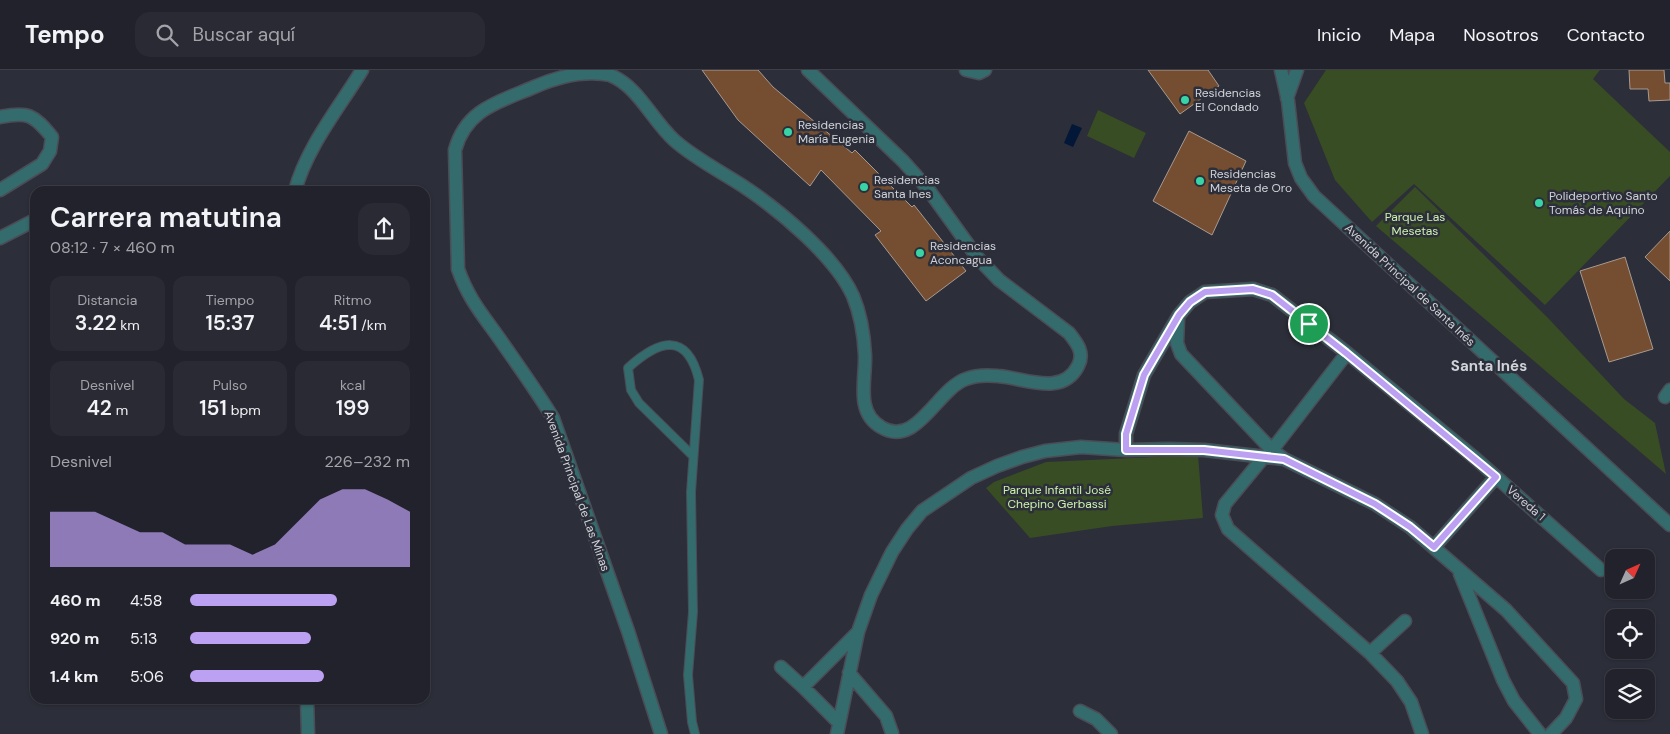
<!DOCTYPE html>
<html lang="es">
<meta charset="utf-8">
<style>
:root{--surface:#21222b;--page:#292a33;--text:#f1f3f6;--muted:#a2a4a9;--line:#3e3f47;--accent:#bca0f2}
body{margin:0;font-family:"DM Sans",sans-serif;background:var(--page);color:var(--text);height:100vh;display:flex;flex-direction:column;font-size:19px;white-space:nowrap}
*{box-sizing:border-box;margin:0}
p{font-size:16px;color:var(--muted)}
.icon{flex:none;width:28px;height:28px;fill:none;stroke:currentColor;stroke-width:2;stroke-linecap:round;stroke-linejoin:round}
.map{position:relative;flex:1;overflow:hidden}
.side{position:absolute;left:30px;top:116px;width:400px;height:518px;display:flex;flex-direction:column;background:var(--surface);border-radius:15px;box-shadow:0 1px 4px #0004,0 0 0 1px var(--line)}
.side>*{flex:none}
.needle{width:32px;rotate:45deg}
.tools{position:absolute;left:1605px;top:479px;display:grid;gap:10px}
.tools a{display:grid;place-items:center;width:50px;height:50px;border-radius:10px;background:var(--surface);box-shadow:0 1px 4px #0004,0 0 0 1px var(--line);font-size:25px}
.pin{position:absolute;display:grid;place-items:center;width:42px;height:42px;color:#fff;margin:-21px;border:2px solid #fff;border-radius:50%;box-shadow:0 1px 5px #0007}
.round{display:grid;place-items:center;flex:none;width:52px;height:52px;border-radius:15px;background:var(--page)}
.headline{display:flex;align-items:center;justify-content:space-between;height:85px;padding:0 20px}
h1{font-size:28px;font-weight:600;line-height:38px}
.metrics{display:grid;grid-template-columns:repeat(3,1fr);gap:8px;height:85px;padding:5px 20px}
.metrics div{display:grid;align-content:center;border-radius:12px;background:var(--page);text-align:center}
.metrics b{font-size:21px;font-weight:600}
.metrics small{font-size:14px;font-weight:400}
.metrics p{font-size:14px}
.chart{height:140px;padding:10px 20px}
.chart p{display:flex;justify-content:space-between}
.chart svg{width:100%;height:90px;margin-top:5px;fill:var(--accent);opacity:.7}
ul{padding:0 20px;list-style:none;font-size:16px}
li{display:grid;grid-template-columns:80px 60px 1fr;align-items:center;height:38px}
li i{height:12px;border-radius:6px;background:var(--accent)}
header{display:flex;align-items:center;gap:30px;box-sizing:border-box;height:70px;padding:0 25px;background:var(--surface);border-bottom:1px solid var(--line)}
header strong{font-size:24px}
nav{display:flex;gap:28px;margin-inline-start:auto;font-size:18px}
.search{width:350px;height:45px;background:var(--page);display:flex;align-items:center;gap:12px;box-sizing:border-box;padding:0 18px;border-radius:15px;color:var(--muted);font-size:19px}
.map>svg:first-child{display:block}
.green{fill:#384d24}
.water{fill:#031738}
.building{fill:#754d30;stroke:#a79a91}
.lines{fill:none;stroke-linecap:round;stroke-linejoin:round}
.service-casing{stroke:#4a4c56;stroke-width:10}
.minor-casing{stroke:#4a4c56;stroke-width:15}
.service{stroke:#346b6c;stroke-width:8}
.minor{stroke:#346b6c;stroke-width:12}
.route-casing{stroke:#fff;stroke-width:10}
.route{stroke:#bca0f2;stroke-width:6}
.poi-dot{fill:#38d4a6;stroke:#2c2e39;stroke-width:2}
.labels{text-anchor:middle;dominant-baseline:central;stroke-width:5;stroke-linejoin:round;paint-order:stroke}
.poi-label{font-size:12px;fill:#d0d2d9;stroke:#2c2e39;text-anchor:start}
.park-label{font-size:12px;fill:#ccf1ac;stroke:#2c2e39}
.street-label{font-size:12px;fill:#d0d2d9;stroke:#2c2e39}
.quarter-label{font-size:15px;font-weight:bold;fill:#d0d2d9;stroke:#2c2e39}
</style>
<header>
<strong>Tempo</strong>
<div class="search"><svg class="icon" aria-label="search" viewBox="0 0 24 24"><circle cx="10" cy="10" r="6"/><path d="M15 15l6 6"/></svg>Buscar aquí</div>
<nav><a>Inicio</a><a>Mapa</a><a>Nosotros</a><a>Contacto</a></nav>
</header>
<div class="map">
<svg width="1670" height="664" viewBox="0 0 1670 664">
<rect width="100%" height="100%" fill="#2c2e39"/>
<path class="green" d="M1326,0H1600L1593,9L1670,82V106L1545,235L1414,114L1372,152L1335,110L1304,33Z
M1098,40L1146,63L1134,88L1087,66Z
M1415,117L1548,248L1624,329L1655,353L1666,404L1376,156Z
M1198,385L1203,448L1112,456L1030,468L986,418L994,412L1046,392Z"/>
<path class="water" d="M1072,54L1082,58L1073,77L1064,73Z"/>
<path class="building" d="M702,0H758L773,17L852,83L855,80L912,137L914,135L966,201L926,231L875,165L881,161L821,100L810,116L738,50Z
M1148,0H1208L1219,16L1180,44Z
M1629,0H1664L1665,13H1670V30L1649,31L1648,19H1630Z
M1189,61L1246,91L1212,165L1153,131Z
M1670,161V211L1645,187Z
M1625,187L1653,279L1609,292L1580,201Z"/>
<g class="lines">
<g class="service-casing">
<path id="service" d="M693,386L639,333L631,320L628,298C659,270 687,261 699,310L691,422L693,542L688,605L692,652L695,664"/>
</g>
<g class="minor-casing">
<path id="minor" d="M966,0L979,3L985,0
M1281,0L1288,31L1295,93L1301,108L1314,126L1670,455
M1287,28L1297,0
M0,47C28,41 34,45 52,67L50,81L42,94L0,120
M295,121C306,78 339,38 362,0
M0,168L35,150
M1178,249L1177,273L1181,284L1272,380L1284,389
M1665,327L1670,320
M1126,380V364L1144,305L1179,245L1190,232L1205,222L1253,219L1272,225L1347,283L1476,389L1601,500
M1272,380L1347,283
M1263,388L1225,434L1222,445L1228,459L1370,583L1397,611L1411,632L1422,664
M1434,477L1496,407
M1460,504L1503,610L1514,631L1540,664
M1370,583L1405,551
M781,597L803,617
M849,603L886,646L892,663
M307,629L308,664
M1080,641L1096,649L1111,664
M838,652L803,617L858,562
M661,664L628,561L553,348C536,320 517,294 499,268C482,244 468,228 458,199L455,80C466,39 499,32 534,17C557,7 585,0 610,5C639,17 651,49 674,70C694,88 720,101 743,116C779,140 835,186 853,226C861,245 864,265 865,285C866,310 855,342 881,357C916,379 937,319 966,309C976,305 988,305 998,306C1025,308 1062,327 1078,296C1085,283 1077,273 1069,263L999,210L977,187L928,119L903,91L808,0
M837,664L858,562L871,525L892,482L907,459L922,441L971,408L997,396L1022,387L1045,381L1081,377L1126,380L1168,379L1204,380L1284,389L1375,434L1410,457L1506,540L1573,613L1576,629L1566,648L1551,664"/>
</g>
<use href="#service" class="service"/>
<use href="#minor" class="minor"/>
</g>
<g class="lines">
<g class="route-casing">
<path id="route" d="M1253,219L1272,225L1346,283L1496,407L1434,477L1410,457L1375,434L1284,389L1204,380H1126V364L1144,305L1179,245L1190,232L1205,222Z"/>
</g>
<use href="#route" class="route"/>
</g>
<g class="poi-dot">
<circle cx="1185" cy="30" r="5"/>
<circle cx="788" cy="62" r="5"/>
<circle cx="1200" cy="111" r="5"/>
<circle cx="864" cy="117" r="5"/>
<circle cx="1539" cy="133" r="5"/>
<circle cx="920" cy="183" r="5"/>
</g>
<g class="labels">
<g class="poi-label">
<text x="1195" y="23">Residencias<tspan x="1195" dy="14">El Condado</tspan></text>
<text x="798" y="55">Residencias<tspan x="798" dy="14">María Eugenia</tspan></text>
<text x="1210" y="104">Residencias<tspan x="1210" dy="14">Meseta de Oro</tspan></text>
<text x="874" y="110">Residencias<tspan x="874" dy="14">Santa Ines</tspan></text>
<text x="1549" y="126">Polideportivo Santo<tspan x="1549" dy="14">Tomás de Aquino</tspan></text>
<text x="930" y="176">Residencias<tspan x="930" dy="14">Aconcagua</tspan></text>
</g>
<g class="park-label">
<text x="1415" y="147">Parque Las<tspan x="1415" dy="14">Mesetas</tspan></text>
<text x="1057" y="420">Parque Infantil José<tspan x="1057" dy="14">Chepino Gerbassi</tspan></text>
</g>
<g class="street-label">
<text transform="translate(1410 215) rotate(43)">Avenida Principal de Santa Inés</text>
<text transform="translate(577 421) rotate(70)">Avenida Principal de Las Minas</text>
<text transform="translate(1526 433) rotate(41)">Vereda 1</text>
</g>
<g class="quarter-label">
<text x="1489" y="296">Santa Inés</text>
</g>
</g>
</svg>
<div class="tools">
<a><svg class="needle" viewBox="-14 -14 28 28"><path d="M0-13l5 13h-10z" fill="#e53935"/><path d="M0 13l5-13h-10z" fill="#a2a4a9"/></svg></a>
<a><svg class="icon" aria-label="locate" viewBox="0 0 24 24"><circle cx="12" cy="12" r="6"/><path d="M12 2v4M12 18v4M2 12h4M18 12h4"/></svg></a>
<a><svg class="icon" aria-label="layers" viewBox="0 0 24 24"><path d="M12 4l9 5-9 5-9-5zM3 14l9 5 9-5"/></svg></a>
</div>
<div class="pin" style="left:1309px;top:254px;background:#1e9e55"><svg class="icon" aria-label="arrive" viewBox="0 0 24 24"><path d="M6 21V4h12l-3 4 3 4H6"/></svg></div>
<section class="side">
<div class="headline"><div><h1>Carrera matutina</h1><p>08:12 · 7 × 460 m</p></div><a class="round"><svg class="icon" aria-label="share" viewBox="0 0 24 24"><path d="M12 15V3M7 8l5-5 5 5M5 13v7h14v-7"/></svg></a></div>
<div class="metrics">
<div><p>Distancia</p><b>3.22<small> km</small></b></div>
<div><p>Tiempo</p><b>15:37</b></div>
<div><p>Ritmo</p><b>4:51<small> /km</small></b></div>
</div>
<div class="metrics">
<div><p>Desnivel</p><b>42<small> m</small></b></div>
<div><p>Pulso</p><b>151<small> bpm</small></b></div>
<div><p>kcal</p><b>199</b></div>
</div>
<div class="chart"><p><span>Desnivel</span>226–232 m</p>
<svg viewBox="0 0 160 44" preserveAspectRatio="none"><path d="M0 44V17L10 17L20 17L30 22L40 27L50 27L60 33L70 33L80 33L90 38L100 33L110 22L120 11L130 6L140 6L150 11L160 17V44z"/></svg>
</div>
<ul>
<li><b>460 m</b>4:58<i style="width:67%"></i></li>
<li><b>920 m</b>5:13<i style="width:55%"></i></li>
<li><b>1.4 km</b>5:06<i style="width:61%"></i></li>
</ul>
</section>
</div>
